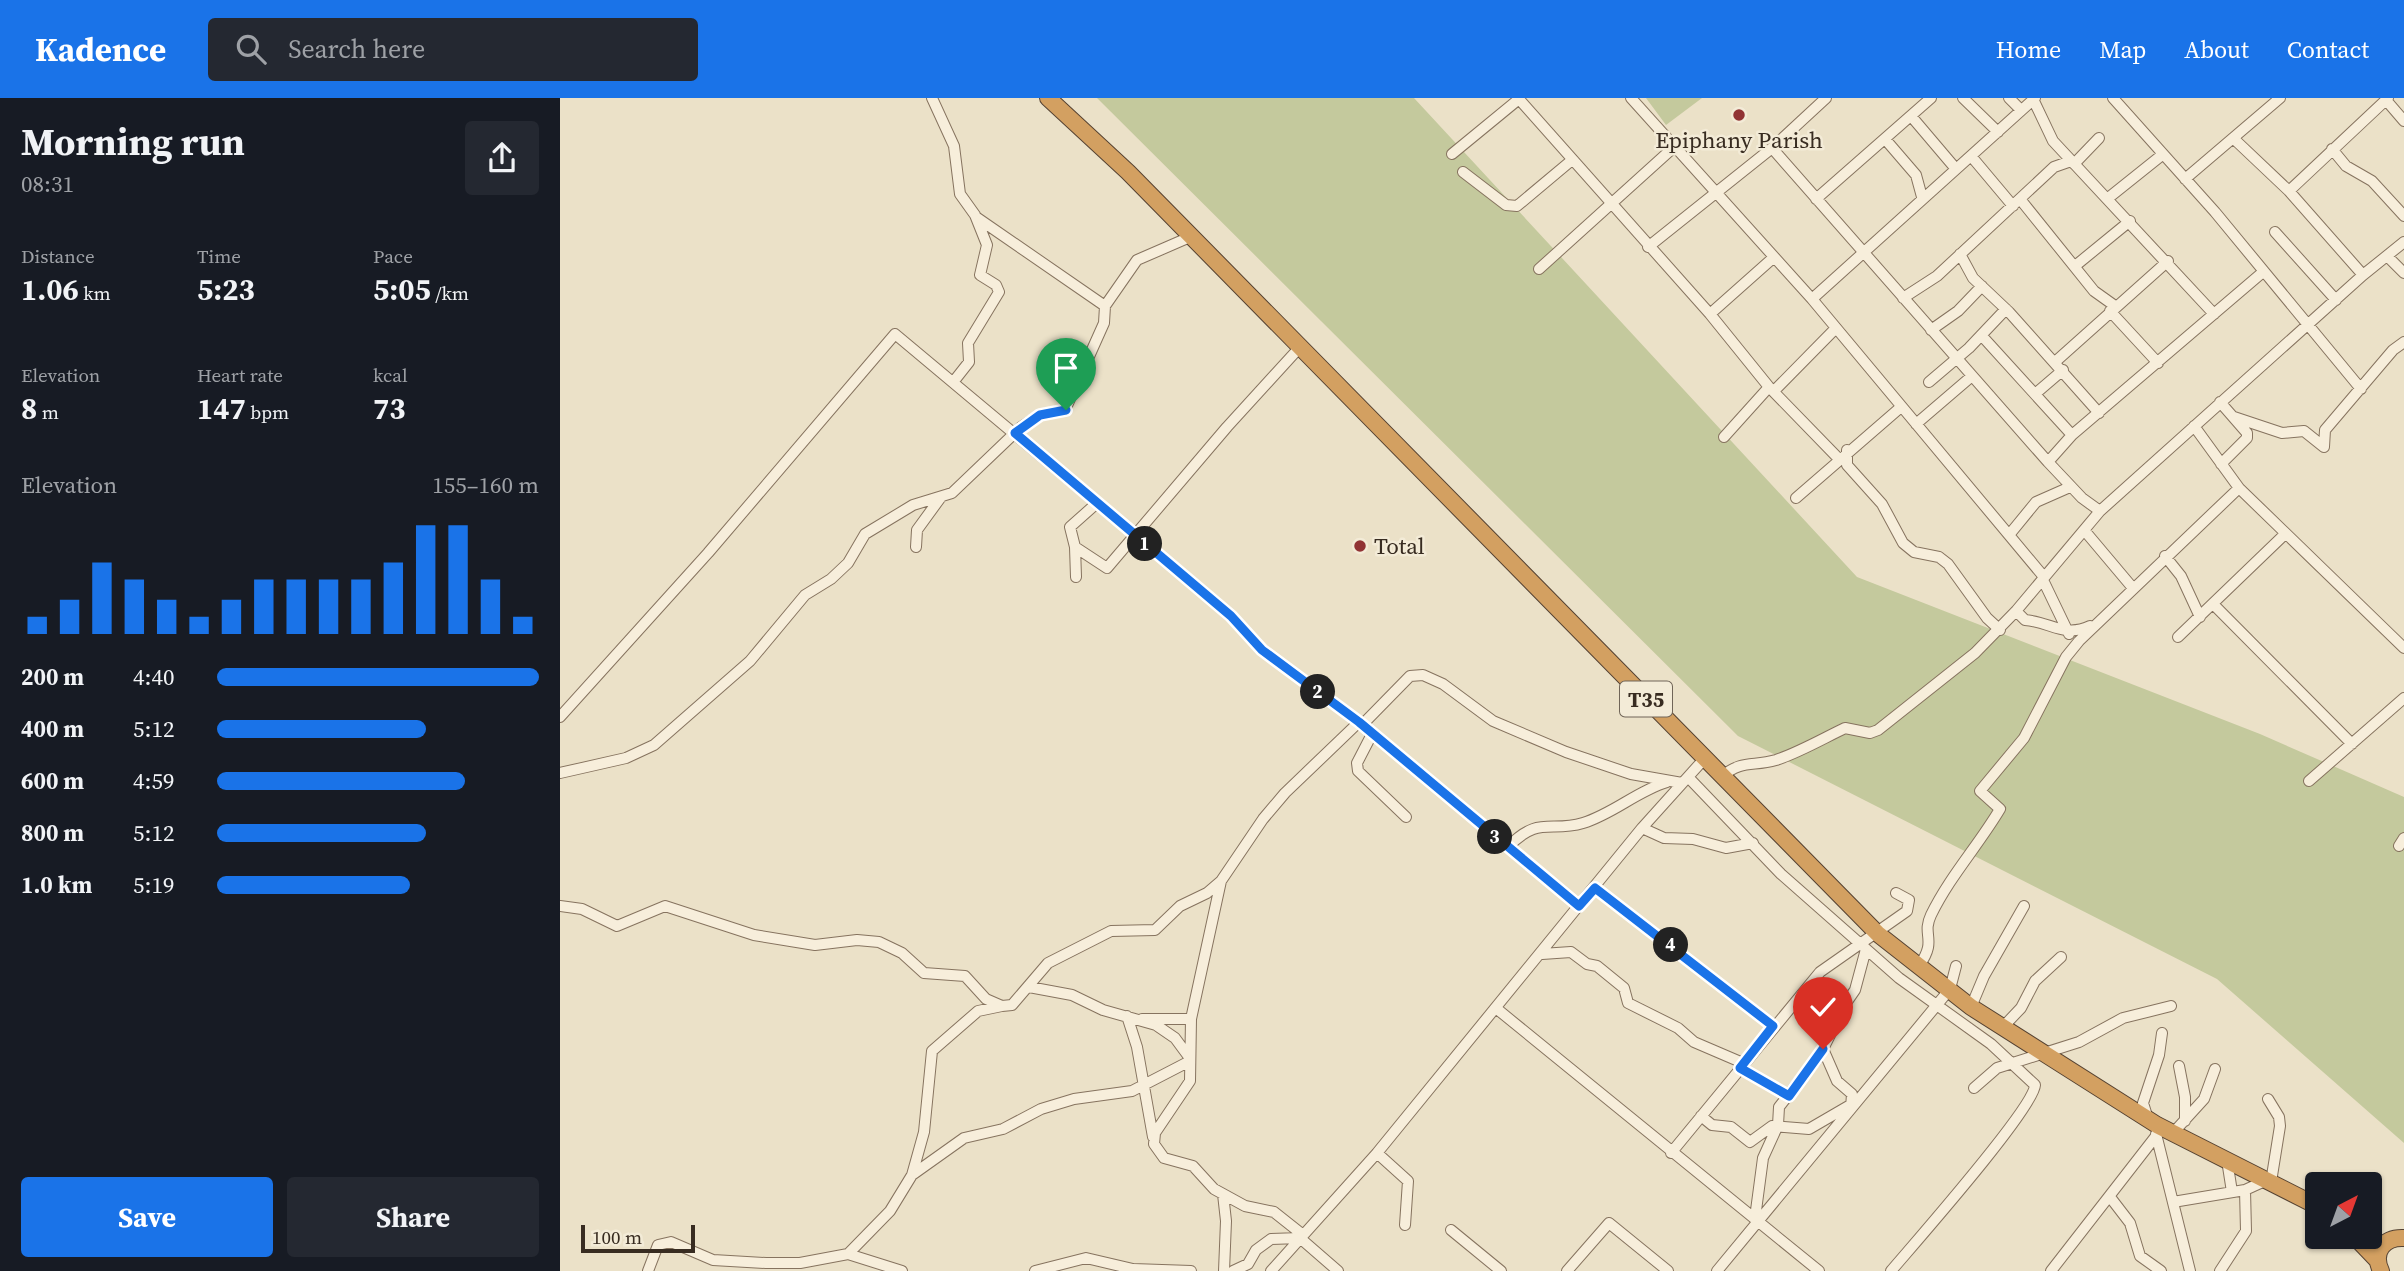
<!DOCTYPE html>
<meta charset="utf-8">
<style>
:root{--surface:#171b24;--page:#242831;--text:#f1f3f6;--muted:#9ea1a6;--accent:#1a73e8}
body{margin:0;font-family:"Source Serif 4",serif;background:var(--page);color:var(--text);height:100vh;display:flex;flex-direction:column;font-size:26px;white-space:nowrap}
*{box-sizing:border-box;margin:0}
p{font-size:23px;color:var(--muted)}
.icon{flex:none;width:38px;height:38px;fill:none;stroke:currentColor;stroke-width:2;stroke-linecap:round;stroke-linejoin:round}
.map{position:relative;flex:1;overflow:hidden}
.panel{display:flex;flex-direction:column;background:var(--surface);width:560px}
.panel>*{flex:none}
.needle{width:46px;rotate:41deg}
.controls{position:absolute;left:1745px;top:1074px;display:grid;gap:14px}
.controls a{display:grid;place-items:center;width:77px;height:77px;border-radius:7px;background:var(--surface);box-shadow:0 2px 5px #0004;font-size:35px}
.scale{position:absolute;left:21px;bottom:18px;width:114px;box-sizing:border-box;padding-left:7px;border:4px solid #382c21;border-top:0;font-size:19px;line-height:24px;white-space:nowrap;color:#382c21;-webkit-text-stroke:5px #f3ebd7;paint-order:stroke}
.pin{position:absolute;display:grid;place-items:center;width:60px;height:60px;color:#fff;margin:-72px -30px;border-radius:50% 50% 50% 0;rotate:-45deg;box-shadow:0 0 7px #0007}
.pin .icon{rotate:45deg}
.km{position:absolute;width:35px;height:35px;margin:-18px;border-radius:50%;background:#222;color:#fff;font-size:19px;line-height:35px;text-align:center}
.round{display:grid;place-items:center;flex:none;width:74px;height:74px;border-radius:7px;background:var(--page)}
.headline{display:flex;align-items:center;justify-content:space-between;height:119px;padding:0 21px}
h1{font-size:38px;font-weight:700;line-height:52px}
.figures{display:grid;grid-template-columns:repeat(3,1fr);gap:10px;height:119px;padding:7px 21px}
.figures div{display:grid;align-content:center}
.figures b{font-size:30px;font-weight:700}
.figures small{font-size:19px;font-weight:400}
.figures p{font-size:19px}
.chart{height:196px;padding:14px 21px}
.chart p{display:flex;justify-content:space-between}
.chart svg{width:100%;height:126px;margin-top:7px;stroke:var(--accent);stroke-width:6}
.button{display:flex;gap:14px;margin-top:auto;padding:14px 21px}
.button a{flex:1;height:80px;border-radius:7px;background:var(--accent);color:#fff;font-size:28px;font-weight:700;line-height:80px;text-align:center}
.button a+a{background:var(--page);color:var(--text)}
ul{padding:0 21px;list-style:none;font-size:23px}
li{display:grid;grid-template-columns:112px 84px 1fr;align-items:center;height:52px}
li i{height:18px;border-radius:9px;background:var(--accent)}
header{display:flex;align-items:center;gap:42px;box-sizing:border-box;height:98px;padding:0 35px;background:var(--accent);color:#fff}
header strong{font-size:33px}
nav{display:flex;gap:38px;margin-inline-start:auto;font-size:24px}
.search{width:490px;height:63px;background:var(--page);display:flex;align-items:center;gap:18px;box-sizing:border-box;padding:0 24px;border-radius:7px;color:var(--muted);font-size:26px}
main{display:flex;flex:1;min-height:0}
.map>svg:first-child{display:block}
.green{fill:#c4c99d}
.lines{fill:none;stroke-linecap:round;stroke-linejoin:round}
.minor-casing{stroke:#86735f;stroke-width:12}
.highway-casing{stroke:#554232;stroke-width:18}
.minor{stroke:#f7eedb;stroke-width:10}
.highway{stroke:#d3a061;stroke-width:16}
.route-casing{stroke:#fff;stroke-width:14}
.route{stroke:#1a73e8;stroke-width:9}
.poi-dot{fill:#913334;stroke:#f3ebd7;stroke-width:2.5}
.labels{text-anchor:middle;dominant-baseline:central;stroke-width:5;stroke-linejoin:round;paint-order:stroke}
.shield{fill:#f3ebd7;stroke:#706558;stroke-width:2}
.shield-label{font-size:21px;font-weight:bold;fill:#382c21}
.poi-label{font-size:23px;fill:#382c21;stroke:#f3ebd7}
</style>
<header>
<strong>Kadence</strong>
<div class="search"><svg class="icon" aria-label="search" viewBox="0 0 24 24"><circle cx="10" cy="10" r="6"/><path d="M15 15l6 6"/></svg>Search here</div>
<nav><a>Home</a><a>Map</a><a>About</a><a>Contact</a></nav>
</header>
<main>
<section class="panel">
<div class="headline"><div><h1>Morning run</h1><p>08:31</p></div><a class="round"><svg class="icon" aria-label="share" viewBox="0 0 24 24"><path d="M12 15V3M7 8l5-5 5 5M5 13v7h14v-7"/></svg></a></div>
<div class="figures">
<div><p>Distance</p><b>1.06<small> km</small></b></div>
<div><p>Time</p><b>5:23</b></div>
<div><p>Pace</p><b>5:05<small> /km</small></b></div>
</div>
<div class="figures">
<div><p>Elevation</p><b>8<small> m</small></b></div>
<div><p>Heart rate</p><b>147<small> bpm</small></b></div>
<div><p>kcal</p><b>73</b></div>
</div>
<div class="chart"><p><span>Elevation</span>155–160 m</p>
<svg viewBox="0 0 160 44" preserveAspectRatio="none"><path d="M5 44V38M15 44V32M25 44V19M35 44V25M45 44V32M55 44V38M65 44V32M75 44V25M85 44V25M95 44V25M105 44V25M115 44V19M125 44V6M135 44V6M145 44V25M155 44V38"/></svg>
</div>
<ul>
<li><b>200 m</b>4:40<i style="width:100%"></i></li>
<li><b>400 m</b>5:12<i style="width:65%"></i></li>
<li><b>600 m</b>4:59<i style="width:77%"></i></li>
<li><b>800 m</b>5:12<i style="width:65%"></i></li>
<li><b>1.0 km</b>5:19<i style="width:60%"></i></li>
</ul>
<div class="button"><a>Save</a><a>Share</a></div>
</section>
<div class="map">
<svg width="1844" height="1173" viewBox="0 0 1844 1173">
<rect width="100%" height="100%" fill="#ebe1c8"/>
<path class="green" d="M537,0H854L1297,479L1700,636L1844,699V1045L1657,881L1178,638Z
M1086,0H1142L1106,27Z"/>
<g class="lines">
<g class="minor-casing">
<path id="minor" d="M372,0L394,48L400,96L415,117L427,147L420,177L436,187L439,194L408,245L409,264L394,283
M958,0L1150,216L1209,289L1279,361
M1071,0L1252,201L1484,479
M1403,0L1438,34
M1449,0L1461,12
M1553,0L1655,114L1801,291
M1473,1L1493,43L1654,216
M1826,2L1844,23
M1351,18L1396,71
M1673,40L1729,93L1803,177
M1325,41L1356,77L1362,99
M1212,50L1488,364L1522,400L1540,413
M1772,51L1786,68L1812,83L1844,118
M892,56L959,1
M1411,58L1453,108
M1514,66L1539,40
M903,74L946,107L957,108L1012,62
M1625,81L1720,0
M1729,93L1828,0
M1256,101L1371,0
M1460,101L1534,193L1555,208
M1547,101L1602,57
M416,119L545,208L577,162L630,139
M1715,134L1776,202
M1088,149L1212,50L1266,0
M1400,156L1413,180L1449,214L1539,315
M1828,159L1844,175
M1515,168L1570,123
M979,171L1114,49
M1343,200L1377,178L1494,69L1511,63
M1252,201L1475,0
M1550,213L1598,265
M1150,216L1213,160
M1371,232L1398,213L1422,188
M1422,238L1512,337
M1495,264L1608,163
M1369,284L1409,250L1446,211
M1214,293L1276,230
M1475,296L1503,272
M1660,304L1687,335V340L1661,366
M1674,319L1722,335L1744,333L1764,349
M1356,326L1412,278
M1634,328L1679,390L1844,550
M1164,339L1209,289
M1764,349L1765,332L1833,252L1844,244
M1287,352V367L1322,406L1343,445L1354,454L1379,459L1388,466L1427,520L1440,532
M1488,364L1512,337L1703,174
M1236,400L1341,309
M1524,432L1572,489
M1449,437L1476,404L1510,389
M356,449L357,432L381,399
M515,449L547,470L667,329L740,249
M1605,458L1621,478L1640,519
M516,479L515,449L510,429L537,405
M1483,482L1509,536
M1654,507L1792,646
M1456,513L1465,522C1491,524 1504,540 1530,528
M1618,539L1725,436
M0,619L148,455L335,236L616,471L671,518L702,552L799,624L1019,808
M802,627L850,578L863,577L883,586L933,623L1006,654L1071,676L1122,685
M812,636L797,665L798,673L846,719
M0,675L66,660L94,647L190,563L245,497L271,481L288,465L305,436L353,407L392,395L461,329L480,317L505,312L544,225L545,208
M1128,679L1221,776L1339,880L1431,946L1475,987C1474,1010 1353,1147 1331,1173
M1161,679C1183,661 1192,669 1216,662C1238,655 1264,640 1285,630L1310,635L1318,632L1415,555L1456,513L1540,413L1803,177L1844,144
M1749,683L1844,600
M1082,730L1104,740L1133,741L1166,750L1193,745
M1839,748L1844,740
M948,749C979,717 990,735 1023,725C1053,716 1077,693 1107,684
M661,783L631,921L630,983L595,1035L594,1046L604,1060L633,1068L654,1091L685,1108L714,1114L743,1137
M1035,790L1213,928
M0,808L22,811L57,828L105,808L194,837L255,847L297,842L319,844L342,855L364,875L405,878L426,901L442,908L452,907L488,865L551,833L595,832L620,808L647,795L661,783L703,721L725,695L799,624
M982,856L1011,854L1027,866L1037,868L1064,890L1068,905L1118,930L1134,944L1183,965
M1359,868C1378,841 1361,838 1371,817C1390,778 1418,748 1440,711L1420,693L1464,640L1506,559L1519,543L1679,390
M469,889L512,897L543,912L596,927L615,940L629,959
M1411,909L1424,878L1464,808
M937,911L1259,1173
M567,918L577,949L593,1039
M582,921H631
M1442,930L1461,910L1475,883L1501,859
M1619,968L1625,999V1023
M1180,970L1229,998
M1414,990L1437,970L1519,944L1563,920L1611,908
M1708,1001L1719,1019L1720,1028L1711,1084
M1291,1010L1292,996L1277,983L1263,951L1286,905L1295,892L1306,851
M1141,1018L1152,1027L1171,1029L1190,1044L1212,1028L1249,1031L1292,1006
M1588,1021L1583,1005L1599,957L1602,935
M1613,1035L1644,1001L1655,971
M1596,1036L1630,1173
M817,1055L848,1083L845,1127
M1111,1055L1260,874L1347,813L1349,802L1336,795
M1667,1062L1672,1094
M352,1077L364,1034L372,953L418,913L442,908
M663,1096L666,1123L664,1173
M1550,1099L1570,1125L1580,1158L1601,1173
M1613,1104L1685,1092L1707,1082
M1195,1120L1203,1060L1218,1027L1219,1009L1263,953
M891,1132L941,1173
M288,1156L330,1113L352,1077L404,1040L443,1031L481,1011L514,1001L572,993L630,963
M88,1173L98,1147L111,1144L153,1162L206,1165H240L288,1156L342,1173
M475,1173L526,1160L573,1171L631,1173
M673,1173L688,1166L696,1152L711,1141L740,1140L778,1173
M711,1173L817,1055L1082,730L1145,660
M1007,1173L1049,1125L1108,1173
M1157,1173L1390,891L1396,868
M1491,1173L1596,1038
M1660,1173L1686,1133L1685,1092"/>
</g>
<g class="highway-casing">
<path id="highway" d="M488,0L568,74L1318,836L1411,909L1597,1027L1757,1108
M1795,1139L1817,1162
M1821,1173C1812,1154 1824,1139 1844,1140"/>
</g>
<use href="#minor" class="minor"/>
<use href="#highway" class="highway"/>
</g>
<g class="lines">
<g class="route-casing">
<path id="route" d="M506,312L480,317L455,335L671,518L702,552L799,624L1019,808L1035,790L1213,928L1180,970L1229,998L1263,951"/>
</g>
<use href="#route" class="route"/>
</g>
<g class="poi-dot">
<circle cx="1179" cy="17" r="7"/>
<circle cx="800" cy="448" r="7"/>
</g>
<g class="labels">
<rect class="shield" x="1060" y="583.5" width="52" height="35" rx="5"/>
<g class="shield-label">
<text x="1086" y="601">T35</text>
</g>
<g class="poi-label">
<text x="1179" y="42">Epiphany Parish</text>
<text x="814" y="448" text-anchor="start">Total</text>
</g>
</g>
</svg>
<div class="controls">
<a><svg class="needle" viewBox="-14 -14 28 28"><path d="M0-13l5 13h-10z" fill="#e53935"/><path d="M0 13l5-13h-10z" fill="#9ea1a6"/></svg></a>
</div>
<div class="scale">100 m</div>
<div class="pin" style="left:506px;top:312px;background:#1e9e55"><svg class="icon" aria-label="arrive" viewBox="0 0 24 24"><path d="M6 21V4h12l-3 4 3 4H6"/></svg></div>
<div class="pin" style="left:1263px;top:951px;background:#d93025"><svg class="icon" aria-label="check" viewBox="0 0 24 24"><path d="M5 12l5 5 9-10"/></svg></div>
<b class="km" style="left:585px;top:446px">1</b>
<b class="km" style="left:758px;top:594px">2</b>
<b class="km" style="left:935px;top:739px">3</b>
<b class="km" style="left:1111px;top:847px">4</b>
</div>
</main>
